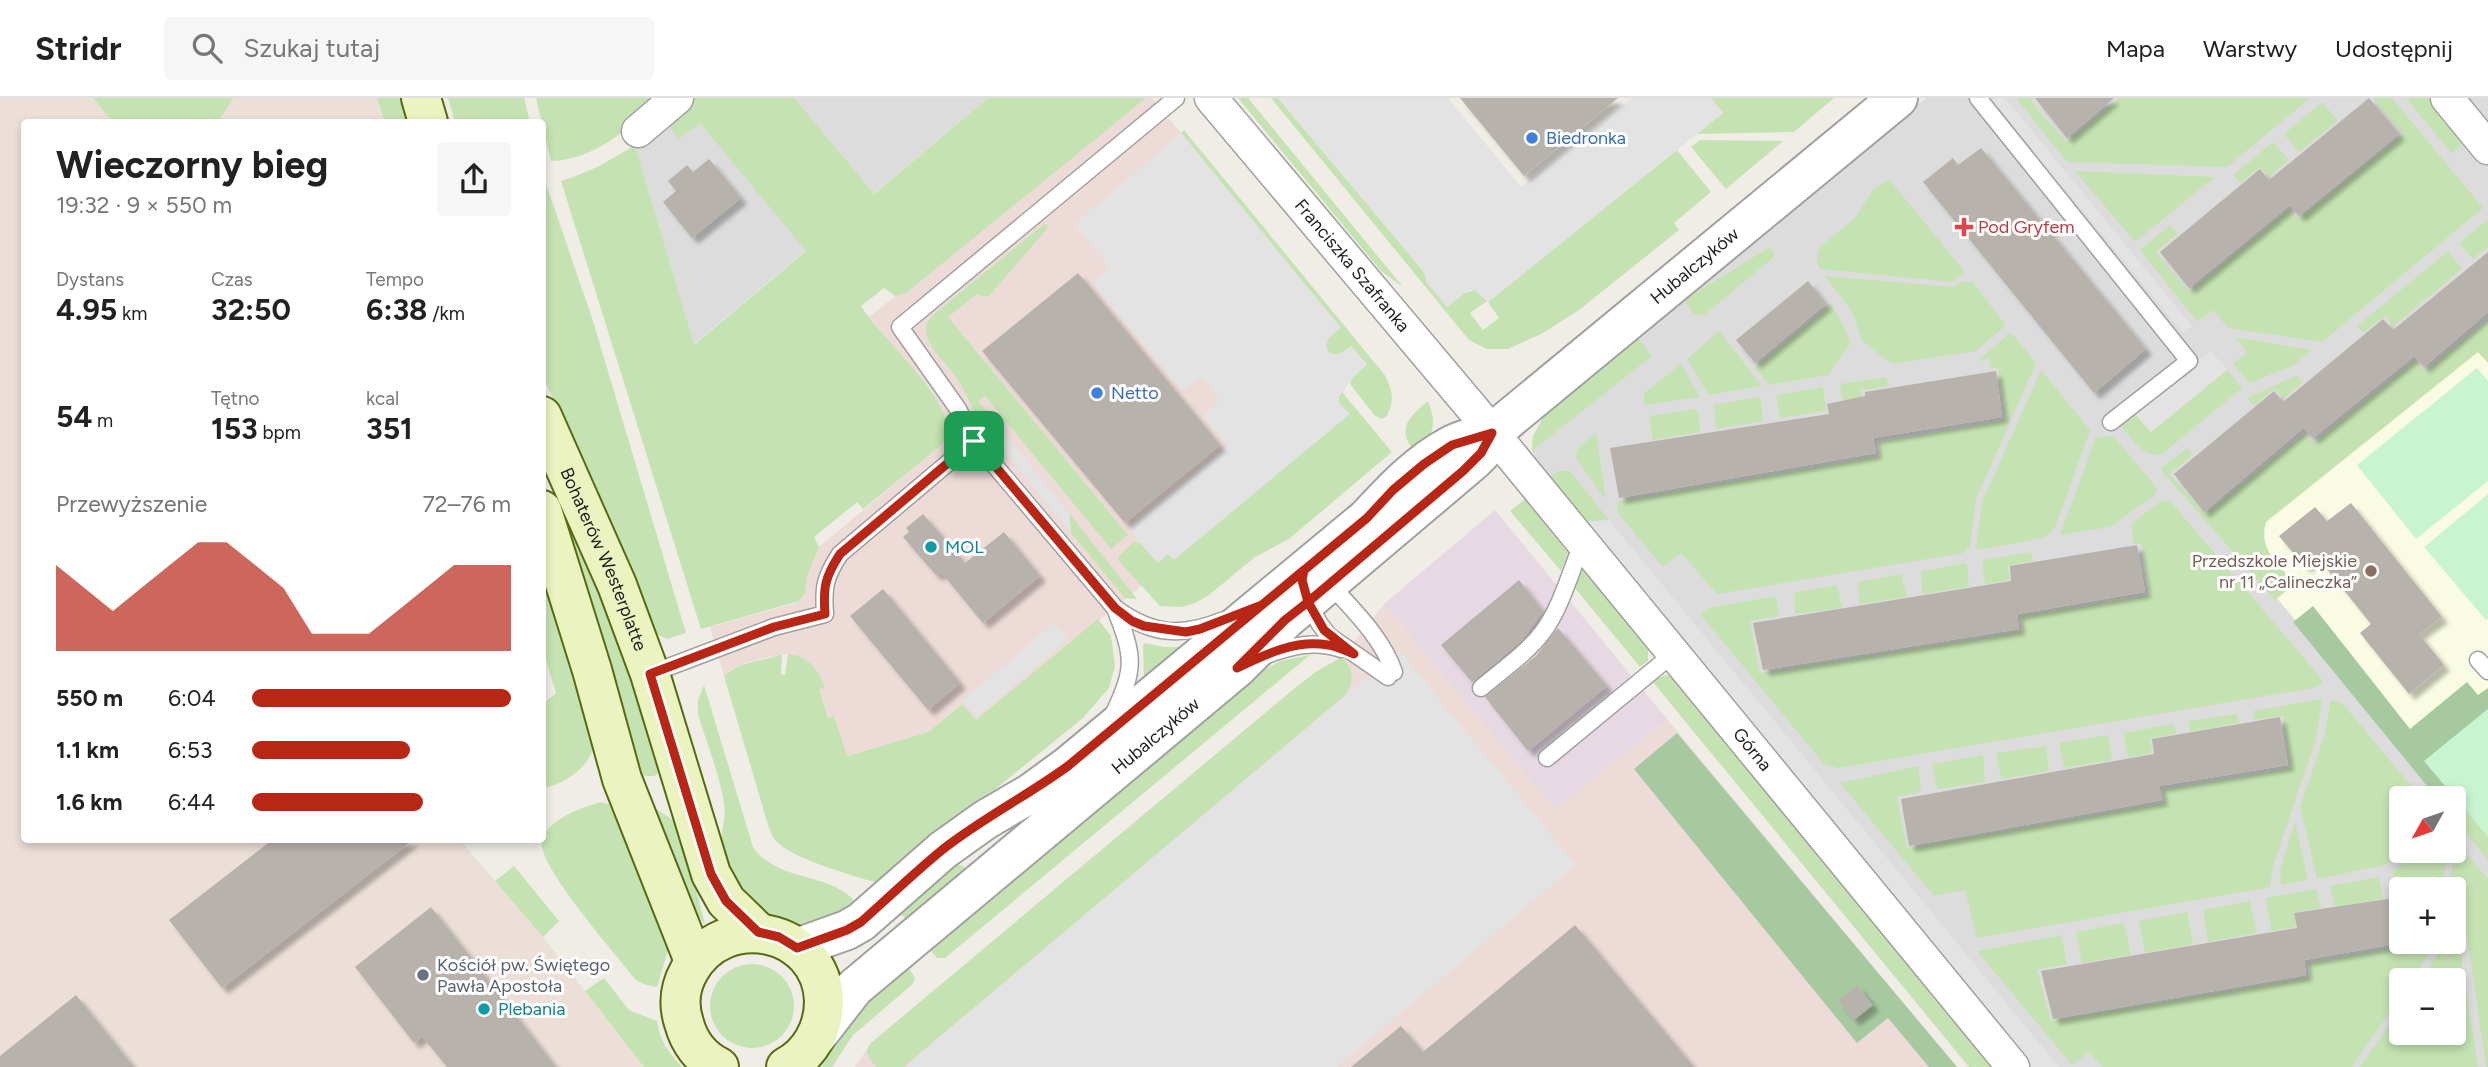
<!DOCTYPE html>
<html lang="pl">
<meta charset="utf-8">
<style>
:root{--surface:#fff;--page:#f6f6f6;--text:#222;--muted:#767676;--line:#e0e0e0;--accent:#b82716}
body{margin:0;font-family:Figtree,sans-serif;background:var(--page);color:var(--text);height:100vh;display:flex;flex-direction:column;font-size:26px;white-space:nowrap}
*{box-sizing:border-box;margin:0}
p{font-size:23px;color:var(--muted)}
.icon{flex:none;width:38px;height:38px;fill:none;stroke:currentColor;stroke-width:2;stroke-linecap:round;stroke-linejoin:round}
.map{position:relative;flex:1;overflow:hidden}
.sheet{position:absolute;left:21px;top:21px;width:525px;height:724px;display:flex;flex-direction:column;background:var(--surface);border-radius:7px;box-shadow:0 4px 10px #0003}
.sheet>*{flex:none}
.needle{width:46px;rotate:230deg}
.buttons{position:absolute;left:2389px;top:688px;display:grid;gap:14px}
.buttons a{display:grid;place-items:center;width:77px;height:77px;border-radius:7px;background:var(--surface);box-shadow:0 4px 10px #0003;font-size:35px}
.pin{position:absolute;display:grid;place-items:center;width:60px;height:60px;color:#fff;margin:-30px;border-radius:14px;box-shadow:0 4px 10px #0006}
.round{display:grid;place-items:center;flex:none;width:74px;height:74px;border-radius:7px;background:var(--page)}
.overview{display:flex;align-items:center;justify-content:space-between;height:119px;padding:0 35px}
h1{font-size:38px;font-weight:700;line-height:52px}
.metrics{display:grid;grid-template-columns:repeat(3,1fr);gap:10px;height:119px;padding:7px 35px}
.metrics div{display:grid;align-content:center}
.metrics b{font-size:30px;font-weight:700}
.metrics small{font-size:19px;font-weight:400}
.metrics p{font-size:19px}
.chart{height:196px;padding:14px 35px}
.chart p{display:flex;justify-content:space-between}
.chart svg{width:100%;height:126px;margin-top:7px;fill:var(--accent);opacity:.7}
ul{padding:0 35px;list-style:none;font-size:23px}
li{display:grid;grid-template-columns:112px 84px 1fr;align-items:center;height:52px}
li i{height:18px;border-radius:9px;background:var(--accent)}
header{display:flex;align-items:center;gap:42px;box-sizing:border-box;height:98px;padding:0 35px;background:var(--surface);border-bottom:2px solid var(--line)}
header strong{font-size:33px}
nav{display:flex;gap:38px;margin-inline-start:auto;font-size:24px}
.search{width:490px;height:63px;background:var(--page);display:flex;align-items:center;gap:18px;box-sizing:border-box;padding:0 24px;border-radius:7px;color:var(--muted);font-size:26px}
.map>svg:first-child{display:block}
.residential{fill:#dddcdc;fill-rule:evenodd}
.commercial{fill:#eddbd7}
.industrial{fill:#e7d9e3}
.education{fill:#f9fce2}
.military{fill:#ebdfd7}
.grass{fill:#c5e3b2}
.forest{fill:#a7c9a0}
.park{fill:#c8f4d0}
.parking{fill:#e3e3e3}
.building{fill:#b8b2ac;filter:url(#shadow)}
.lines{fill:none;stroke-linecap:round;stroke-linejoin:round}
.service-casing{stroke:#a0a0a0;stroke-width:19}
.minor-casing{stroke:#a0a0a0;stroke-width:35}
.tertiary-casing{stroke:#a0a0a0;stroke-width:42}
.secondary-casing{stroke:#576b11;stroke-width:42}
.service{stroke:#fff;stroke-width:16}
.minor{stroke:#fff;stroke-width:32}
.tertiary{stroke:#fff;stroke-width:38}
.secondary{stroke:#ebf3c0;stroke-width:38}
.route-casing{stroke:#fff;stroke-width:14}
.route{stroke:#b82716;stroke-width:9}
.shop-dot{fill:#3f7fe0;stroke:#fff;stroke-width:2.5}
.health-dot{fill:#e0444e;stroke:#fff;stroke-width:2.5}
.culture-dot{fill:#0f9aa8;stroke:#fff;stroke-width:2.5}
.education-dot{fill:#8d6e63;stroke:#fff;stroke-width:2.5}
.worship-dot{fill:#6b7280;stroke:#fff;stroke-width:2.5}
.labels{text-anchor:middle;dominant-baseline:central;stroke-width:6;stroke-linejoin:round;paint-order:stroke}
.shop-label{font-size:18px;fill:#366cbe;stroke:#fff;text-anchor:start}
.health-label{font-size:18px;fill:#be3a42;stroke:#fff;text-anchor:start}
.street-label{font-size:18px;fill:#1f1f1f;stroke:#fff}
.culture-label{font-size:18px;fill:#0d838f;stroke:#fff;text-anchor:start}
.education-label{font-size:18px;fill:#785e54;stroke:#fff;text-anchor:end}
.worship-label{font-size:18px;fill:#5b616d;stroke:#fff;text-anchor:start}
</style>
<header>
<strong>Stridr</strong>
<div class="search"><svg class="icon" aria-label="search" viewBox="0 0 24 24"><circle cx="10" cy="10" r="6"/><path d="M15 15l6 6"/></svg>Szukaj tutaj</div>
<nav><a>Mapa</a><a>Warstwy</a><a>Udostępnij</a></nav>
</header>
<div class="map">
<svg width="2488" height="969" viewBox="0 0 2488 969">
<defs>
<filter id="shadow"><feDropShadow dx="6" dy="6" stdDeviation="2" flood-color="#0004"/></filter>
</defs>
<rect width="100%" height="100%" fill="#efede6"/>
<path class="residential" d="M619,0H988L693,247L635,47Z
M1926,0H2488V969H2027L1548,381L1532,353L1533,338L1544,318ZM2401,700H2454V752H2401ZM2401,791H2454V844H2401ZM2401,882H2454V934H2401Z"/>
<path class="commercial" d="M1146,0H1152L1181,35L1367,266L1174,462L976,622L961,606L928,634L846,658L834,618L828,620L819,591L793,556H782L748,564L732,571L724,578L710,529L796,505L805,495L807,479L819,449L939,349L931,294L869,219Z
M1384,506L1555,710L1667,621L1957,969H855L871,945L1289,595L1317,573L1342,559Z"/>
<path class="industrial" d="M1495,412L1667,621L1555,711L1384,506Z"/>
<path class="education" d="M2488,238V605L2414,665L2232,446Z"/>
<path class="military" d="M0,0H377L385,24H24V742H460L543,839L644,969H0Z"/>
<path class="grass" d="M93,0H233L218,24H113Z
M377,0H405L412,24H385Z
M448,0H524L530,24H455Z
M536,0H653L658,5C626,31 595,62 551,63Z
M693,0H794L874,96L988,0H1146L906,195L895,198L884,190L861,208C884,244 948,295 949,338L939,349L863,411L857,404L814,439L819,449L807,479L805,495L799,503L701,531L561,83C589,75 611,62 635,47L694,247L806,153L700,25L679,41L665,23Z
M1238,0H1248L1403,189L1381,173Z
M1271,0H1278L1424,174L1447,209L1464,195L1475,192L1487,203L1470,215L1483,232L1499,220L1488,204L1677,52L1711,94L1674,125L1679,132L1579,212L1543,235L1508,251H1487L1469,242Z
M1711,0H1834L1794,34L1696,36L1723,15Z
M2016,0H2034L2031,3L2066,44L2119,0H2310L2227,69L2067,64Z
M2373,0H2392L2483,110L2322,244L2228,230L2213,212L2197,224L2140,152L2170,127L2178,136L2156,154L2189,194L2289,111L2298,121L2403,36Z
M2406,0H2429L2465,44L2452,56Z
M2322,4L2338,23L2299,54L2284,36Z
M1184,32L1384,276C1393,291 1395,305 1386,319L1381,321L1374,317L1350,286L1353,279L1367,267L1342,255L1333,257L1328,254C1324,241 1332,238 1340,230L1181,35Z
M1700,42L1783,43L1726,91L1691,49Z
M2273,44L2289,62L2269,79L2260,69L2241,85L2233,77Z
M2075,73L2215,79L2135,144Z
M542,74L593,223L686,535L667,541L654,535L609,419L543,279Z
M1889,81L1965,174L1952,184L1820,171C1816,164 1816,155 1821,148L1855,120L1873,92Z
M2488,121V149L2473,161L2459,145Z
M1048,126L1046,132L989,198L983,199L977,196L948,219L1128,437L1111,451L985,298L978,303L990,317L985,321L976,319C971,305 964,291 956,279C944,262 912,237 933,217L1043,127Z
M1770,149L1774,155V159L1703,218L1694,216L1684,202Z
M2448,153L2462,171L2394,228L2385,218L2363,235L2357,228Z
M1824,178L1954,189L1960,184H1973L2004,225V229L1976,253L1892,266L1862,243L1855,221L1849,209Z
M1831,206L1846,232L1850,246L1828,277L1769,287L1755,269Z
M2488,221V265L2478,254L2266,424C2258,452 2278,465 2295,486L2275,502L2160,371L2187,350L2193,356L2170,376L2205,416L2305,335L2314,345L2415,262L2425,273Z
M1719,233L1762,288L1709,297L1687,261Z
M2009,236L2013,237L2036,265L1976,401L1970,448L1963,455L1717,496L1681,455L1663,469L1617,414L1618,403L1880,358L1879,344L2006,322L1998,270H1991L1989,261L1977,263Z
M2235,239L2312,252L2292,268L2250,285L2233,266L2247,254Z
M1638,240L1652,258L1532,353L1533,338L1544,318Z
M1681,266L1700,299L1645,307L1643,296Z
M2041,272L2090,332L2055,430L2044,440L1976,452L1982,404Z
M2227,272L2242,290L2162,356C2143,361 2132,341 2121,328L2135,316L2151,334Z
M2297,277L2303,284L2284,300L2274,291L2254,308L2247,300Z
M1886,279L1889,288L1861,292L1863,306L1844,309L1840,286Z
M1823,289L1826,313L1780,320L1776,297Z
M1342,294L1392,354L1289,441L1255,459L1209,497L1195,505L1182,509L1160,508L1118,462L1119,458L1134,444L1141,446L1157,465L1168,456L1173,462L1349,316L1339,305V299Z
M1758,299L1761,302L1763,323L1716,331L1714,307Z
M1428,303C1438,328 1432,337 1417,357C1396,332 1406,321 1428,303Z
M1694,311L1698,313L1700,334L1652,342L1650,318Z
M1596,335L1606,402L1575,359L1578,350Z
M2113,338L2157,390L2155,397L2110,429L2060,437L2096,339Z
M1558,373H1570L1609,422L1583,424L1548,381Z
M1525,401L1568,455L1561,473L1510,413Z
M2161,403H2170L2321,580L2322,584L2318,589L1838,670L1824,666L1700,516L1708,510L1776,498L1779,518L1750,523L1760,575L2023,533L2022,518L2150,497L2141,445L2133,446L2132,425Z
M568,413L610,510L661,668L657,677C647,680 642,678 635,670L563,434Z
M1069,415L1137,501L1125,500L1071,435Z
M2031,454L2033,463L2008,468L2010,482L1985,486L1982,465L1984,462Z
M1964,465L1967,467L1969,489L1922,496L1921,474Z
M542,469L594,634C594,639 595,645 593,650C588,671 562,687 543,690V606L556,595L543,552Z
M1582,470L1648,550V563L1640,569L1574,489Z
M1901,476L1907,499L1859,506L1858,484Z
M1837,487L1842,510L1795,516L1794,495Z
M1098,521L1111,538L1115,568L1109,590L1083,620L882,783L878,785C854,778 791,761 775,742C772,738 770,732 768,727L724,578C742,562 762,564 782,556L781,576L785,577L788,556C807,558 819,571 825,590L819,591L828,620L834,618L847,658L928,634L962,606L976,622Z
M1145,545L1164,549H1183L1144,581L1143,547Z
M1310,557L945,860H937L930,852L1261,574L1280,563Z
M1342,559C1356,574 1354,587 1342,601L906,967L903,969H876C869,960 863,955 871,945L1289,595L1317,573Z
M1666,577L1673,578L1994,969H1969L1652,583Z
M704,587L753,749C777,785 832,773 857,806C846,813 832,824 819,826C774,833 729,798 722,753C719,737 727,721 724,705C719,675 707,645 698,617V602Z
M2322,601L2316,641L2272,772L2270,789L1977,840L1965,792L1934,798L1840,685L1918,668L1921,694L1897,699L1907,750L2165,705L2163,691L2291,670L2283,618L2254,622L2253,613Z
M2331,602L2343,606L2421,700H2401V752L2403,753L2385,767L2317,781L2300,709L2324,638Z
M2237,616L2239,625L2190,634L2189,623Z
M2174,626L2176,636L2150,641L2152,655L2128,660L2123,635Z
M2108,637L2112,662L2064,670L2059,645Z
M2046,648L2049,673L2001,681L1996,655Z
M1983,657L1985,684L1937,691L1932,666Z
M601,704L615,708L668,852L657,889L646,887L636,882C618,859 539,769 542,745C544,722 583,709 601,704Z
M650,707L673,722L682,737L705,826C684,804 662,738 650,707Z
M2463,709L2488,739V762L2454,720V717Z
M2295,723L2308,782L2281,787L2280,772Z
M2456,743L2488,781V969H2486L2468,844L2454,801V791H2450L2449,788Z
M2418,753H2447L2442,791H2401V797H2398L2393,774Z
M956,766L964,768L965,773L909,825L900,815Z
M514,768L559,823L543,839L495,783Z
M2379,779L2383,801L2335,809L2330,788Z
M2316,791L2321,810L2294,814L2296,829L2272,833L2265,800Z
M2250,803L2257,835L2208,844L2203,812Z
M2187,814L2193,846L2145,855L2139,823Z
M2124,825L2131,857L2082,865L2076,834Z
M2454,827L2459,844L2478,969H2360L2401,910V934H2454V882H2421L2445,844H2454Z
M2061,837L2067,866L2037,872L2051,923L2310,879L2309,865L2422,844H2437L2411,882H2401V897L2352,969H2102L2089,954L2072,967L1977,853Z
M710 908a42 42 0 1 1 84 0a42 42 0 1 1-84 0Z
M909,870L915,880L913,886L853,937L832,969H821L860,910Z
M604,880L629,912L657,923C659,942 669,955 682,969H644L585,893Z"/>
<path class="forest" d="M2313,508L2410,631L2467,584L2478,597L2488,590V611L2425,663L2458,703L2454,707V700H2437L2293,524Z
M1677,635L1957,969H1929L1888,920L1857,945L1634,671Z"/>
<path class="park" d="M2477,270L2488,283V383L2416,441L2357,367Z
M2488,396V521L2486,522L2424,449Z
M2488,611V739L2424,663Z"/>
<path class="parking" d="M1278,0H1448L1521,89L1632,0H1711L1723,15L1488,204L1475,192H1469L1447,209L1426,184L1424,174Z
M1997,0H2005L2192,228L2183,235L1993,3Z
M1181,35L1341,230L1327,241L1326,247L1328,254L1338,257L1351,248L1367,266L1353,279L1339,299V305L1350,316L1174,462L1168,456L1158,465L1128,430L1227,348L1202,317L1220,302L1202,279L1182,293L1093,186L1110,170L1074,126Z
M2211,253L2227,272L2151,334L2135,316Z
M976,319L997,325L1069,415L1071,435Z
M1609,422L2059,969H2027L1583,424Z
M1054,525L1068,541L977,619L962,603Z
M1399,552L1576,767L1337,969H908L906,967Z"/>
<path class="building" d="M1460,0H1618L1524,78Z
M2035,0H2114L2067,40Z
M2369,0L2399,36L2299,118L2290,107L2189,190L2160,154L2260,71L2269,82Z
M1981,50L2146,251L2094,295L1923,84L1953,60L1958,67Z
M709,61L741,100L692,140L663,104L676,93L668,83L687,67L693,74Z
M2488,154V214L2424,269L2414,258L2313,340L2303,330L2204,414L2174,376L2274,293L2283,304L2383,221L2393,232Z
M1078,175L1220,347L1125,425L982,253Z
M1808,183L1826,206L1755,265L1736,242Z
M1996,273L2002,319L1873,340L1876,355L1619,400L1610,350L1829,316L1827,306L1865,298V294Z
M2351,405L2442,519L2419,536L2444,567L2409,596L2360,535L2371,526L2323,466L2316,460L2305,469L2279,438L2315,409L2327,423Z
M923,416L965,465L1004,434L1040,478L983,525L941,474L936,477L903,439L909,434L906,430Z
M2137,447L2145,494L2017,516L2019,531L1763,572L1753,525L2011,483L2010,468Z
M1519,482L1543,513L1521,543L1472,584L1441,547Z
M883,491L960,585L928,612L850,518Z
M1558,530L1607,588L1528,653L1485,599L1536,558Z
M2280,619L2288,667L2159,688L2162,702L1909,748L1901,701L2154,656L2152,641Z
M272,742H413L222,890L169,822Z
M2401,799V845L2304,862L2306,877L2053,921L2041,873L2297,830L2294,815Z
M431,809L490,884L556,969H447L422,938L414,945L355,869Z
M1575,827L1694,969H1351L1401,928L1423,954Z
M1857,887L1873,907L1854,922L1838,903Z
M76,897L134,969H0V958Z"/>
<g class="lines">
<g class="service-casing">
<path id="service" d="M1176,0L900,229L958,311L974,343L1115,510C1153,538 1182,539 1224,522
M1978,0L2189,263L2111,324
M1328,484C1352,511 1382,539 1394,574
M1308,504L1319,525L1329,538L1388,579
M1264,558C1290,548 1314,542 1341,551
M2478,562L2488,573
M650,576L774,529L825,516C823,489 825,479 840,456L974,343
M1481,590C1501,573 1526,556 1542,535C1561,510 1570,475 1582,446
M1113,617C1136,569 1134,559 1115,510
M1547,660L1673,556"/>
</g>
<g class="minor-casing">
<g id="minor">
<path id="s1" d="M1211,0L1473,311L2013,969"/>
<path d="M2447,0L2488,50"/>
<path d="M638,33L677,0"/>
</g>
</g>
<g class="tertiary-casing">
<g id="tertiary">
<path d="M797,850L847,832L861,824L943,752L985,722L1031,695L1068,668L1367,420C1392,393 1418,365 1450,348C1463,341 1478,338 1492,335"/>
<path id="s2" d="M816,939L854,890L1237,570L1285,522L1473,363L1481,355L1492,335L1898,0"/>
</g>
</g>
<g class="secondary-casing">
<g id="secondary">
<path d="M421,0L428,24"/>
<path id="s3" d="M542,318L617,487L650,576L711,776L726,803L758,834"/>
<path d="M542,412L592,572L622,681L694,863"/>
<path d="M719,969C701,960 689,944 684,925C678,907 680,889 689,873C723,810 822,830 824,903C824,931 810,956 786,969"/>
</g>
</g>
<use href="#service" class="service"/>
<use href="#minor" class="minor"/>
<use href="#tertiary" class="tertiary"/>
<use href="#secondary" class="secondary"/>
</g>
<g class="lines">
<g class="route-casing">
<path id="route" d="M974,343L840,456C825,479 823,489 825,516L774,529L650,576L711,776L726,803L758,834L779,839L797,850L847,832L861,824C888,800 914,775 942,752C981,721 1027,698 1068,668L1304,472L1302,482L1308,504L1285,522L1237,570C1264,557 1296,541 1328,547C1337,548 1346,553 1354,556L1324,532L1308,504L1463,373L1481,355L1492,335L1452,347L1424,366L1393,392L1367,420L1262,507L1200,531L1186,534L1144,528L1132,523L1115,510L974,343"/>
</g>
<use href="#route" class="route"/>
</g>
<g class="shop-dot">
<circle cx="1532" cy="40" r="7"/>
<circle cx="1097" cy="295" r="7"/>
</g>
<path class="health-dot" d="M1960.5 118.5h7v7h7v7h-7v7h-7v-7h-7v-7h7z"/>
<g class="culture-dot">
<circle cx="931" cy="449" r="7"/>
<circle cx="484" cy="911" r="7"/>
</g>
<circle class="education-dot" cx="2371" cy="473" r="7"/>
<circle class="worship-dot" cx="423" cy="877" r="7"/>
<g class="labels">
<g class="shop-label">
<text x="1546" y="40">Biedronka</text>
<text x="1111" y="295">Netto</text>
</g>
<g class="health-label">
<text x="1978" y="129">Pod Gryfem</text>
</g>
<g class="street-label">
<text stroke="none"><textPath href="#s1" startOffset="219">Franciszka Szafranka</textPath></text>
<text stroke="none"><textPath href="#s2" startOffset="1172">Hubalczyków</textPath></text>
<text stroke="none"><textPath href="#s3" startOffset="156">Bohaterów Westerplatte</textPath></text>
<text stroke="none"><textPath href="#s2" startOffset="455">Hubalczyków</textPath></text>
<text stroke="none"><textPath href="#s1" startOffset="847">Górna</textPath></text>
</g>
<g class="culture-label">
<text x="945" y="449">MOL</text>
<text x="498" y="911">Plebania</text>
</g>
<g class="education-label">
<text x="2357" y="463">Przedszkole Miejskie<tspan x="2357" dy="21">nr 11 „Calineczka”</tspan></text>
</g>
<g class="worship-label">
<text x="437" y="867">Kościół pw. Świętego<tspan x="437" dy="21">Pawła Apostoła</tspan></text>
</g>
</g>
</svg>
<div class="buttons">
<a><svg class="needle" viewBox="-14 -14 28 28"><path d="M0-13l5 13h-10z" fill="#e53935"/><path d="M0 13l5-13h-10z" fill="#767676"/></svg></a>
<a>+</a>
<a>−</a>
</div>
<div class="pin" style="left:974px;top:343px;background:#1e9e55"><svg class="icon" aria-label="arrive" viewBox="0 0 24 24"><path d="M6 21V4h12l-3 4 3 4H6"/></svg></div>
<section class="sheet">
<div class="overview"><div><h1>Wieczorny bieg</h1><p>19:32 · 9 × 550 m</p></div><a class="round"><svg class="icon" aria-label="share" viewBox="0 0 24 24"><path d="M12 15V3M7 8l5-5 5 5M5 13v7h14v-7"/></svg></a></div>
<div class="metrics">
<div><p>Dystans</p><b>4.95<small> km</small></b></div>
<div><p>Czas</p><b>32:50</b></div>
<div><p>Tempo</p><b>6:38<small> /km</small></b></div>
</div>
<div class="metrics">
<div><b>54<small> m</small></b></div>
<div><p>Tętno</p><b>153<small> bpm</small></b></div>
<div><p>kcal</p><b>351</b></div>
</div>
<div class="chart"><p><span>Przewyższenie</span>72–76 m</p>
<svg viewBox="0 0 160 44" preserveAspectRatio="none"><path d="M0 44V14L10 22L20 30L30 22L40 14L50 6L60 6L70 14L80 22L90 38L100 38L110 38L120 30L130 22L140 14L150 14L160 14V44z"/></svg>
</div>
<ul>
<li><b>550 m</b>6:04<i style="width:100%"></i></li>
<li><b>1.1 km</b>6:53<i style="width:61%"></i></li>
<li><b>1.6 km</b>6:44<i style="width:66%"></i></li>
</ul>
</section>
</div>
